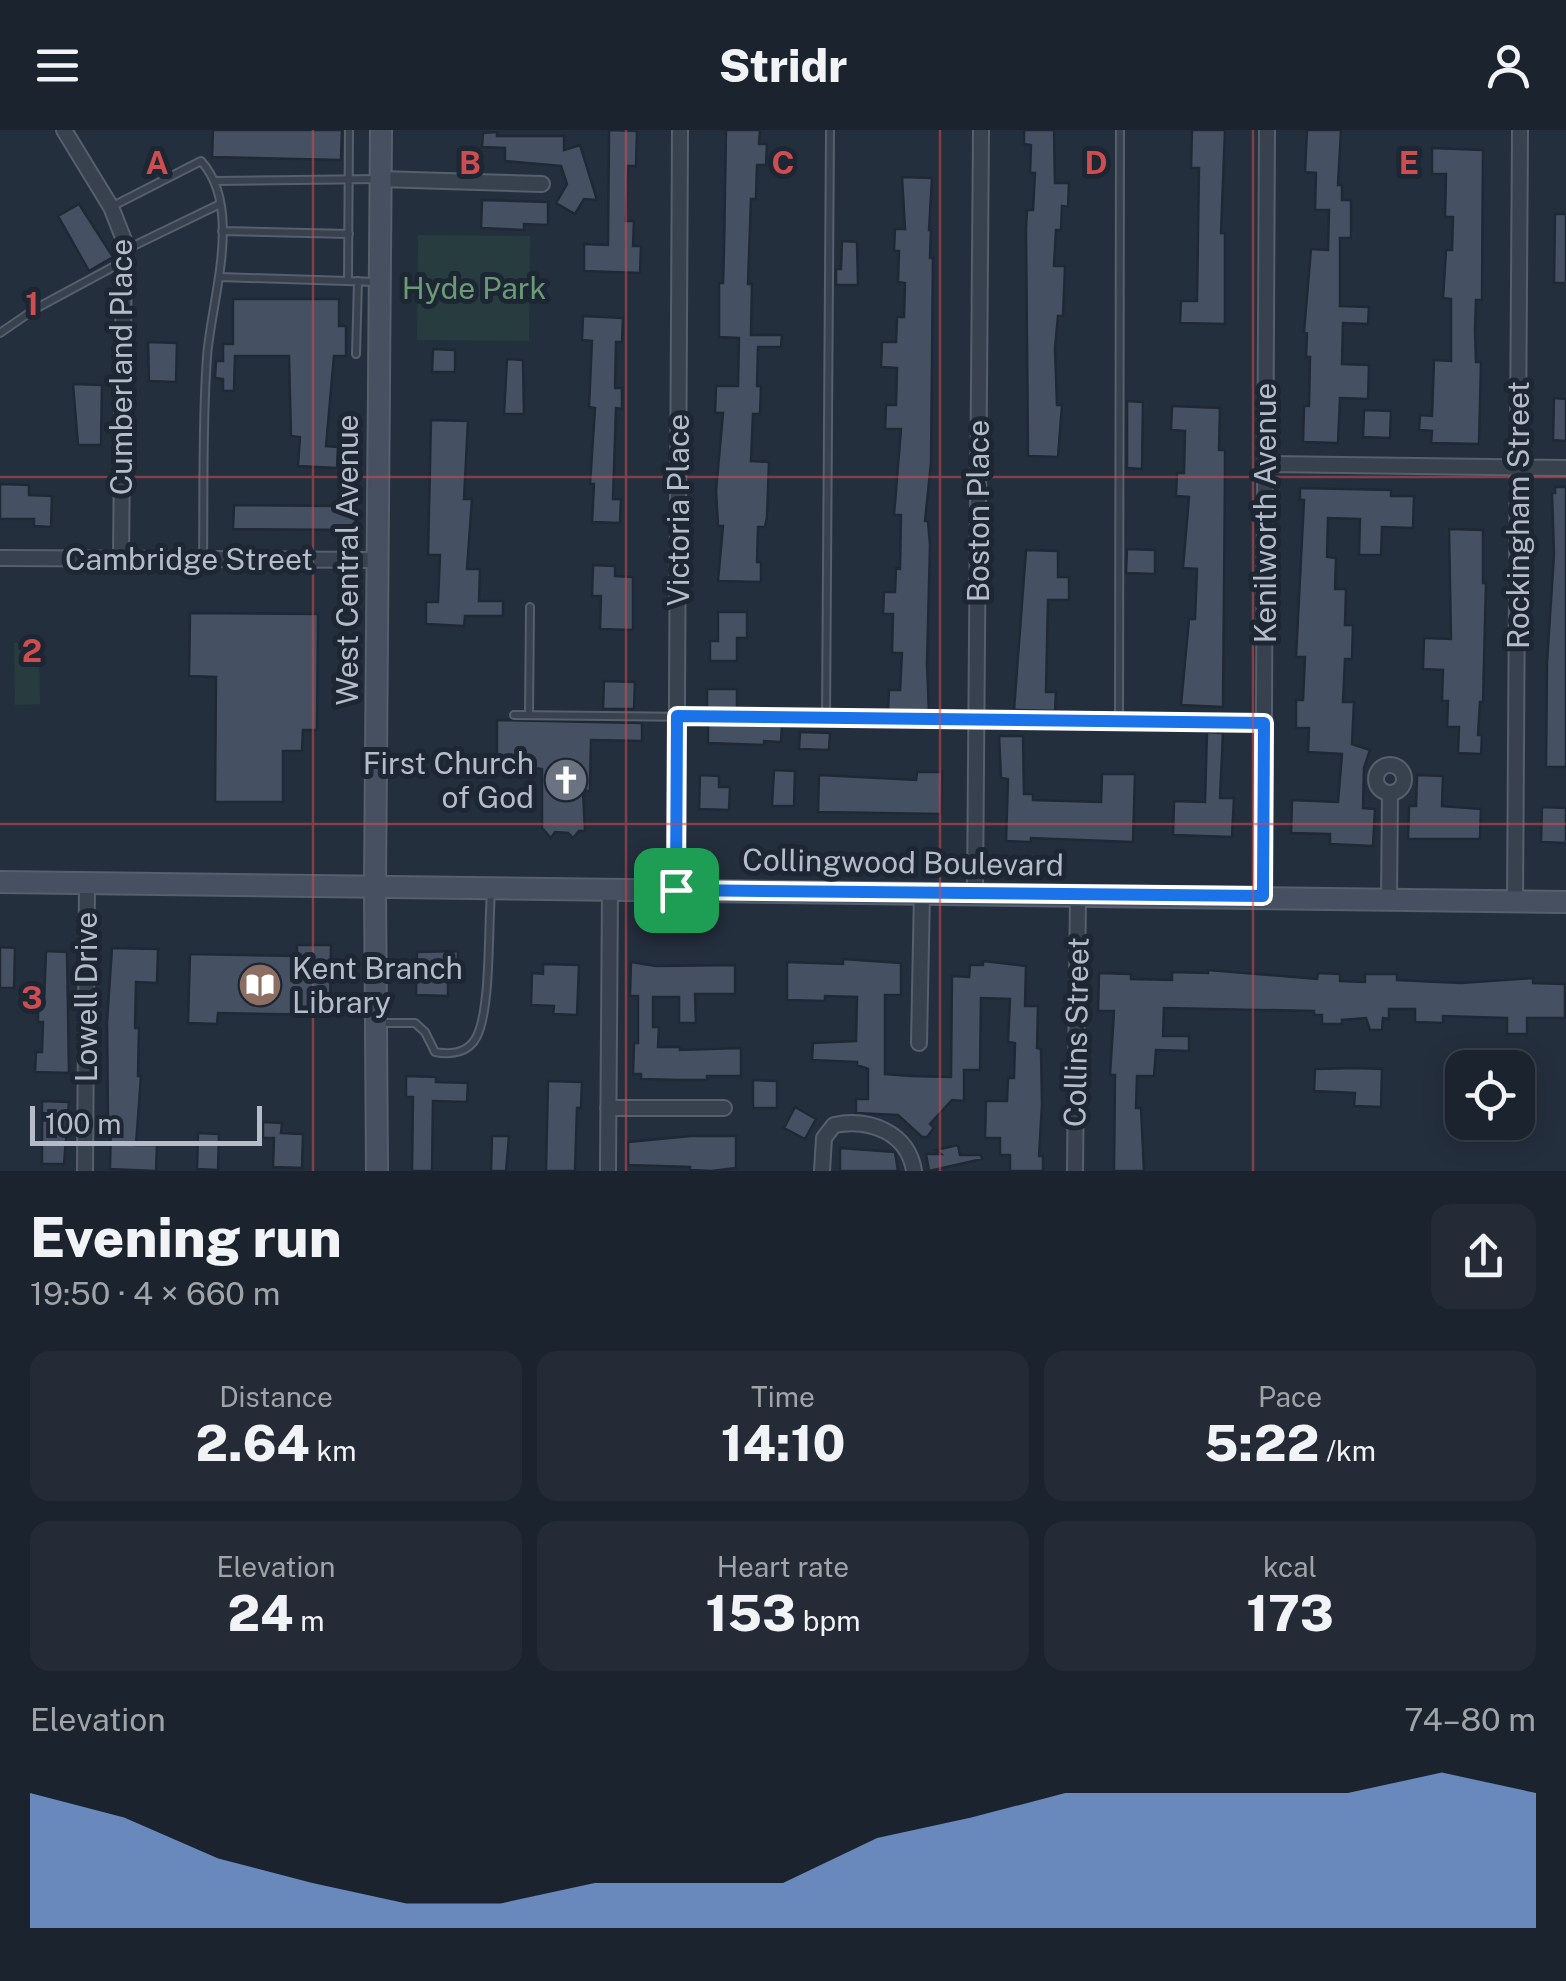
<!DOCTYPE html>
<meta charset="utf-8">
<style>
:root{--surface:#1b232e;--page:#242b36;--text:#f1f3f6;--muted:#a0a4aa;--line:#39404a;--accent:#8ab4f8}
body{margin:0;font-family:"Public Sans",sans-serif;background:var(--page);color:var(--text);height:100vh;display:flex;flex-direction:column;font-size:38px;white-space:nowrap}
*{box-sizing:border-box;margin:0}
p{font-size:32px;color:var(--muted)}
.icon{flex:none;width:55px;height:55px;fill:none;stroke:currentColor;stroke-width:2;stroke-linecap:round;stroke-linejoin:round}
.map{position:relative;height:1041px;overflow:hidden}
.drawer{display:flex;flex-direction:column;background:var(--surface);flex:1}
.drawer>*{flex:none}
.fabs{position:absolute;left:1445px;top:920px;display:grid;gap:20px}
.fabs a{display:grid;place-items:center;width:90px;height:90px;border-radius:20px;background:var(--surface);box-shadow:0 5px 25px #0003,0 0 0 2px var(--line);font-size:50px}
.scale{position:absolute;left:30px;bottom:25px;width:232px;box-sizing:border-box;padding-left:10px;border:5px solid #b4bcc9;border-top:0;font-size:28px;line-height:35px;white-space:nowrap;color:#b4bcc9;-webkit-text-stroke:8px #1d2633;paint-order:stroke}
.pin{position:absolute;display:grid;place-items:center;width:85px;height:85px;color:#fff;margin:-42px;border-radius:20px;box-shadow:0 5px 15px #0006}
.round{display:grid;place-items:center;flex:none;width:105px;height:105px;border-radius:20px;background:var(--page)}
.summary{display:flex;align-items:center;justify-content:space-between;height:170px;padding:0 30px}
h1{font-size:55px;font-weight:800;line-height:75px}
.metrics{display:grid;grid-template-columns:repeat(3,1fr);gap:15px;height:170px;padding:10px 30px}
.metrics div{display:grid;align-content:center;border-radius:20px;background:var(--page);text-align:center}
.metrics b{font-size:50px;font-weight:800}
.metrics small{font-size:28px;font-weight:400}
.metrics p{font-size:28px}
.chart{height:280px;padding:20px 30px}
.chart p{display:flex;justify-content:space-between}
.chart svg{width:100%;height:180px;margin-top:10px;fill:var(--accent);opacity:.7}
header{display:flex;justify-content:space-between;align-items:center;height:130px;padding:0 30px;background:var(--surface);font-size:45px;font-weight:800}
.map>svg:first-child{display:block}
.green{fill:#263c3f}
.building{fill:#455162;stroke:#1f2835;stroke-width:2.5}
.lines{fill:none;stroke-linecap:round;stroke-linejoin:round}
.service-casing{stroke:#565f6c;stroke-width:10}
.minor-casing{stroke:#565f6c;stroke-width:18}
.secondary-casing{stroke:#565f6c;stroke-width:24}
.service{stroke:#38414e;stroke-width:6}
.minor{stroke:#38414e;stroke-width:14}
.secondary{stroke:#465061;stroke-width:20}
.route-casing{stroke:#fff;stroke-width:20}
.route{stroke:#1a73e8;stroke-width:12}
.grid{fill:none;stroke:#ce4d50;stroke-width:2.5;stroke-opacity:0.55}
.labels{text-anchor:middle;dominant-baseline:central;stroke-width:10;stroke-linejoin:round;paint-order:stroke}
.park-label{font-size:30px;fill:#6b9a76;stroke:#1d2633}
.street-label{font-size:30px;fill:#b4bcc9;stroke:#1d2633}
.poi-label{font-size:30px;fill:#b4bcc9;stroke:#1d2633;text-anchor:end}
.grid-label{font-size:32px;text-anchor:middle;font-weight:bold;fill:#ce4d50;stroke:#1d2633;stroke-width:10;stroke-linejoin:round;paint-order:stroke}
</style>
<header><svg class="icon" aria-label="menu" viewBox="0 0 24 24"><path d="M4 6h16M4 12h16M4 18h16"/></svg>Stridr<svg class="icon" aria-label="person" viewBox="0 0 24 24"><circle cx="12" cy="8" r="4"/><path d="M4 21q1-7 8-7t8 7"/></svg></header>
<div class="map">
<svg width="1566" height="1041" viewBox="0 0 1566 1041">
<rect width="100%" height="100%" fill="#242f3e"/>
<path class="green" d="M418,105L530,106L529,211L417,210Z
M14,513H39L40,574L15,575Z"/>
<path class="building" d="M213,0H342L341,30L212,27Z
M609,0L637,1L636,36H628L626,91H634L633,116H641L640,143L584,141V114L608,115Z
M726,0H760L759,14H767L766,35H757L756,69H751L748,154H752L751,205H782L781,217H758L757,256H761L760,284H753L751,331L769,332L767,387L765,397H758L757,432H761V452L718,451L723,396H718L716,361L723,283H715L716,256H738L739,208L719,207V153H723L724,120Z
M1024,0H1054L1055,53H1069L1068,77L1062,76L1061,100H1056L1054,136H1065L1063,186H1058L1055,218L1057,275H1062L1058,327L1028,326L1026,99L1027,80H1033L1035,43H1030L1031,15L1024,14Z
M1192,0H1225L1221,103H1225V194L1180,193L1181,171H1197L1199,38H1191Z
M1307,0H1341L1338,55H1342V70H1351V108H1340V176L1369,177L1368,194L1343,193L1342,234L1369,235L1368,269L1340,268L1338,313L1303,312L1304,276H1309L1310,227H1306L1307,203L1304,202L1311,119L1328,120L1329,80H1315L1316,43L1305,42Z
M497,2V6H564V20L580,15L597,70L584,69L575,84L556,73L567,54L561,36L505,31V18L482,17L483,3Z
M1432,18L1483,20L1482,170H1476L1475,199L1476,232H1481L1479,314L1431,313L1432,301L1419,300L1420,285L1432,286L1434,230L1451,231V169L1443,168L1446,120H1452L1453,87H1445L1446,44H1432Z
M902,47L932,48L929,100H931L930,128H933L931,333L925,391H928L930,415L927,535L929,583L888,581L889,560H900L902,523H892L893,484H883L884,462H895L896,438L900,439L901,385H894L901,299H885L886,275H896L897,238L881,237L882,212H896L897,187H904L905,153L898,152L899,121H894L895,99H905Z
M482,70L548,72V95L524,94V100L481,98Z
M79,74L113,127L89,141L58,86Z
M1555,84H1566V153H1554Z
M842,111L857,112L858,155H836V139H841Z
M233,169H339V196H346V226H334L326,316L338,317L337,338L298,336L300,307L291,306L289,226H235L234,261H223V249L215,248L216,231H223V214H233Z
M583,186L623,188L622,212H616L615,258H622V279L616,278L613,369H621L620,393L592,392L594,354H590L595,278L589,277L592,211L582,210Z
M148,212L177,213L176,252L149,251Z
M433,219L455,220V242H432Z
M507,229L523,230L524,284H504Z
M73,254L102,255L101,315H78Z
M1554,268L1566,269V311L1553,310Z
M1127,271L1143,272L1142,339L1127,338Z
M1172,276L1220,278L1219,320H1225V344L1223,577L1181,575L1189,489H1195L1197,439L1183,438L1189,367L1176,366L1177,343H1184L1185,301L1171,300Z
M1364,280L1391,281L1390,308L1363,307Z
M431,290L468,291L464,369H472L467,439H480L479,471H503V486H465L464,496L426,494V472H438L440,425H428Z
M0,354L29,355V365L52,366L51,397L34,396V389H0Z
M1555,357H1566V637H1546L1547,533L1554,424L1552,363H1555Z
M1300,358L1391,360V366H1414L1413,398L1382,397L1381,425H1359L1360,389L1328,388L1327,427L1336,428L1335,459H1346L1345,495H1353L1352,529H1345L1343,572H1354L1352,614L1370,620L1364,638L1363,678L1375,679L1373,716L1330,714V704L1291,703L1292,670L1338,672L1342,624L1308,622L1309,598H1296V570H1303L1305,527H1296L1304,370H1300Z
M338,370L356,371L355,400L233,399L234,375L338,376Z
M1449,399L1483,400V453H1486L1483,572H1480L1478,605H1482L1481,624L1458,623L1459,597H1447L1448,571H1442L1443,540L1423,539L1424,508L1451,509Z
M1127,419L1155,420V444L1126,443Z
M1026,420L1058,421V447H1069V470H1048L1046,562H1056L1055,581L1014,580Z
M593,435L615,436V446L633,447V500L600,499L601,466H592Z
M718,482H747V508H737V531H710V511H718Z
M190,483L318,484L317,600H303L302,621H283V672H215L216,547L189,546Z
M604,551L635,552L634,579H603Z
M707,559H737V580H707Z
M497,590L642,593V611L591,610L590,661H583L585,701H579L573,708L568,703L555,702L551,708L542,698V639L497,633Z
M708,594L782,596L781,612L764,611V615L708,613Z
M800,602L830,603L829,620L799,619Z
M1207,602L1223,603L1220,668H1234L1232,707L1173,705L1174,671L1205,672Z
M999,606H1023L1024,664H1033V670L1101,672L1102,644H1135L1133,712L1031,708V712L1006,711L1008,649L1001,648Z
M774,640L795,641L794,676H772Z
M917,642H942L941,684L818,682L819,645L916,650Z
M700,645L719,646V657H730L729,680L699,679Z
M1417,645L1443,646L1442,676L1481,679L1480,709H1408L1409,676H1416Z
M1542,677L1566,678V713L1541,712Z
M297,815H331L330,885L218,883L217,894L188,893L190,824L297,826Z
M0,817L15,818L14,858H0Z
M112,818L158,819L157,853L136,852L135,898H139L138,946H141L136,1015H157L156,1041L110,1039L111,991H108L107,892Z
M46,821L67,822L69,943L35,942L36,922H42L43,892H38V871H44Z
M458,821V836H448V866L416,865L417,822Z
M843,829L901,833V865H885V944L911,946L951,947L952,846L969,847L970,835H983V831L1026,836L1025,876H1038L1037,918L1041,919L1042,975L1039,1026H1043V1041H1010V1025H1000V1008H985L986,971H1007L1008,948H1014L1015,913L1008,912L1010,869L981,868L980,940H964V971L952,970L930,994L934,998L927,1007H922L898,985L856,983V969H868V939L857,935V932L812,930L813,913L856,911L857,867L825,866V871L787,870V832L843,834Z
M631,832L656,836L735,835V864H695L696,893H679V867H653V897H659L658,917H680V920L741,918V946H707V950H679L641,949V944H633L634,913H638V866H630Z
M543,834L579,835L577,885L553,884L554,876L531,875L532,843L543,844Z
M1208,840L1317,849L1318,843L1340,844V851L1365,852V844H1397V850L1461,853L1533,848V853L1565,854V888H1527V904H1507V888L1443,886V893L1415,892V879H1389V889L1383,888L1382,900H1370L1366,888L1342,890V894H1322V885H1314V881L1164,878L1163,906H1189V921L1156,920L1154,946H1137L1136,978H1141L1144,1041H1114L1115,945H1110L1114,881H1098L1099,843L1131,844V849L1172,850V842L1208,843Z
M1356,938L1382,939L1381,977L1354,976L1355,963L1314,961L1315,939Z
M406,946L436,947V952L468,953L467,972L433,971L432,1041H412L413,967H406Z
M753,950L777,951V978H753Z
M548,951L582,952L581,978H577L575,1041H546Z
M42,971L69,972L64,1034H42Z
M795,977L816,989L805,1009L784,998Z
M263,992L282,993L281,1003L303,1004L302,1038L273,1037L274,1008H263Z
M198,1003L219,1004L218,1040L197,1039Z
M492,1006H509L506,1041H491Z
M691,1006H736V1038L711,1041L690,1040V1037L628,1035V1012Z
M958,1015L960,1025H981L982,1029L929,1041L926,1024H941L936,1020Z
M840,1018L895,1022L898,1041H840Z"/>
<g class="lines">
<g class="service-casing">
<path id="service" d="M214,51L379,49
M111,77L201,31C244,78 211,170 207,227C202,294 204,362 203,429
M222,101L349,104
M125,120L220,74
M220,147L378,152
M348,151L349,0
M0,203L35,179L124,131
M356,224L358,151
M514,585L1263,593
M529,585L530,477
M826,588L830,0
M1119,592L1120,0
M382,893H415L425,902L435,922C451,925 469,923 477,906C491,877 488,798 491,763"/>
</g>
<g class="minor-casing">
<path id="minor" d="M64,0L111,77L124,110L121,429
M380,49L542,54
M1265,334L1566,338
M0,428L377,430
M1376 649a14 14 0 1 1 28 0a14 14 0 1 1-28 0Z
M676,759L680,0
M975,763L981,0
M1263,766L1267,0
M1389,769L1390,664
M1515,771L1520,0
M919,913L922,762
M608,978H724
M85,1041L87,752
M608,1041L610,759
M822,1041L824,1008L834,995C869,988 908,1002 914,1041
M1075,1041L1078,764"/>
</g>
<g class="secondary-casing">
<path id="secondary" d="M0,752L1566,772
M377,1041L375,755L381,0"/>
</g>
<use href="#service" class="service"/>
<use href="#minor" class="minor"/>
<use href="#secondary" class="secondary"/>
</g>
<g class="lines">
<g class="route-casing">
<path id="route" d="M677,586L1264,593L1263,766L676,760Z"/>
</g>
<use href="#route" class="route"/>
</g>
<path class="grid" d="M313,0V1041M626,0V1041M940,0V1041M1253,0V1041M0,347H1566M0,694H1566"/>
<defs>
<g id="church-disc" transform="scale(2.25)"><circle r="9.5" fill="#6b7280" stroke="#1d2633"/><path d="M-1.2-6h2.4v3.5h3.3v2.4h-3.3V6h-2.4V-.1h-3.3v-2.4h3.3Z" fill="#fff"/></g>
<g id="library-disc" transform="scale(2.25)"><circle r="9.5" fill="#8d6e63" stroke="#1d2633"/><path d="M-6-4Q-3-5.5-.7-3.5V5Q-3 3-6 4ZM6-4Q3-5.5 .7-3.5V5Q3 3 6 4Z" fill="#fff"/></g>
</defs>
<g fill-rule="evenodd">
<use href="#church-disc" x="566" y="650"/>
<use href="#library-disc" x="260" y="855"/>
</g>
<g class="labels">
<g class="park-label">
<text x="474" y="158">Hyde Park</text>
</g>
<g class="street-label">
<text transform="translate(121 237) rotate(-90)">Cumberland Place</text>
<text transform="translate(678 380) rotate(-90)">Victoria Place</text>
<text transform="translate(978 381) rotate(-90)">Boston Place</text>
<text transform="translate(1265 383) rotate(-90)">Kenilworth Avenue</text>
<text transform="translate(1518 385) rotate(-90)">Rockingham Street</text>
<text x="189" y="429">Cambridge Street</text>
<text transform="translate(347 430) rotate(-90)">West Central Avenue</text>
<text transform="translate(903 732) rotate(1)">Collingwood Boulevard</text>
<text transform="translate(86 867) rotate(-90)">Lowell Drive</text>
<text transform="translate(1076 902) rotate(-89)">Collins Street</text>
</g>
<g class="poi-label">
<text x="534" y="633">First Church<tspan x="534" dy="34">of God</tspan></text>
<text x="292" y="838" text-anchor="start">Kent Branch<tspan x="292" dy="34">Library</tspan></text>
</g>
</g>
<g class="grid-label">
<text x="157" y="44">A</text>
<text x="470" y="44">B</text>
<text x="783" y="44">C</text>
<text x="1096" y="44">D</text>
<text x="1409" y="44">E</text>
<text x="32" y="185">1</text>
<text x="32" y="532">2</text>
<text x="32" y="879">3</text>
</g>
</svg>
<div class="fabs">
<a><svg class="icon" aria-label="locate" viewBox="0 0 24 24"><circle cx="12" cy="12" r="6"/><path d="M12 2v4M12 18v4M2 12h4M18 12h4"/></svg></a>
</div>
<div class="scale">100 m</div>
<div class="pin" style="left:676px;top:760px;background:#1e9e55"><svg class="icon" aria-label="arrive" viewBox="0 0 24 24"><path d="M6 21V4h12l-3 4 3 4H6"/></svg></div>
</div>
<section class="drawer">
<div class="summary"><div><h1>Evening run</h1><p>19:50 · 4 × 660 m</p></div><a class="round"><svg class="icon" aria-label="share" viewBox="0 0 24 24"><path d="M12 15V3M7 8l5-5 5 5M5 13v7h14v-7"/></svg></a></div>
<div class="metrics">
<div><p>Distance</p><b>2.64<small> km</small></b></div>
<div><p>Time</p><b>14:10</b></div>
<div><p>Pace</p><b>5:22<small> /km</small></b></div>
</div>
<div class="metrics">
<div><p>Elevation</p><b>24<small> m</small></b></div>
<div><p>Heart rate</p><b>153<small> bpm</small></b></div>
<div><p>kcal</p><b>173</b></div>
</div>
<div class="chart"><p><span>Elevation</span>74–80 m</p>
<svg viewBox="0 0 160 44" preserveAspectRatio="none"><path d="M0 44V11L10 17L20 27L30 33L40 38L50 38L60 33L70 33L80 33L90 22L100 17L110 11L120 11L130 11L140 11L150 6L160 11V44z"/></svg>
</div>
</section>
